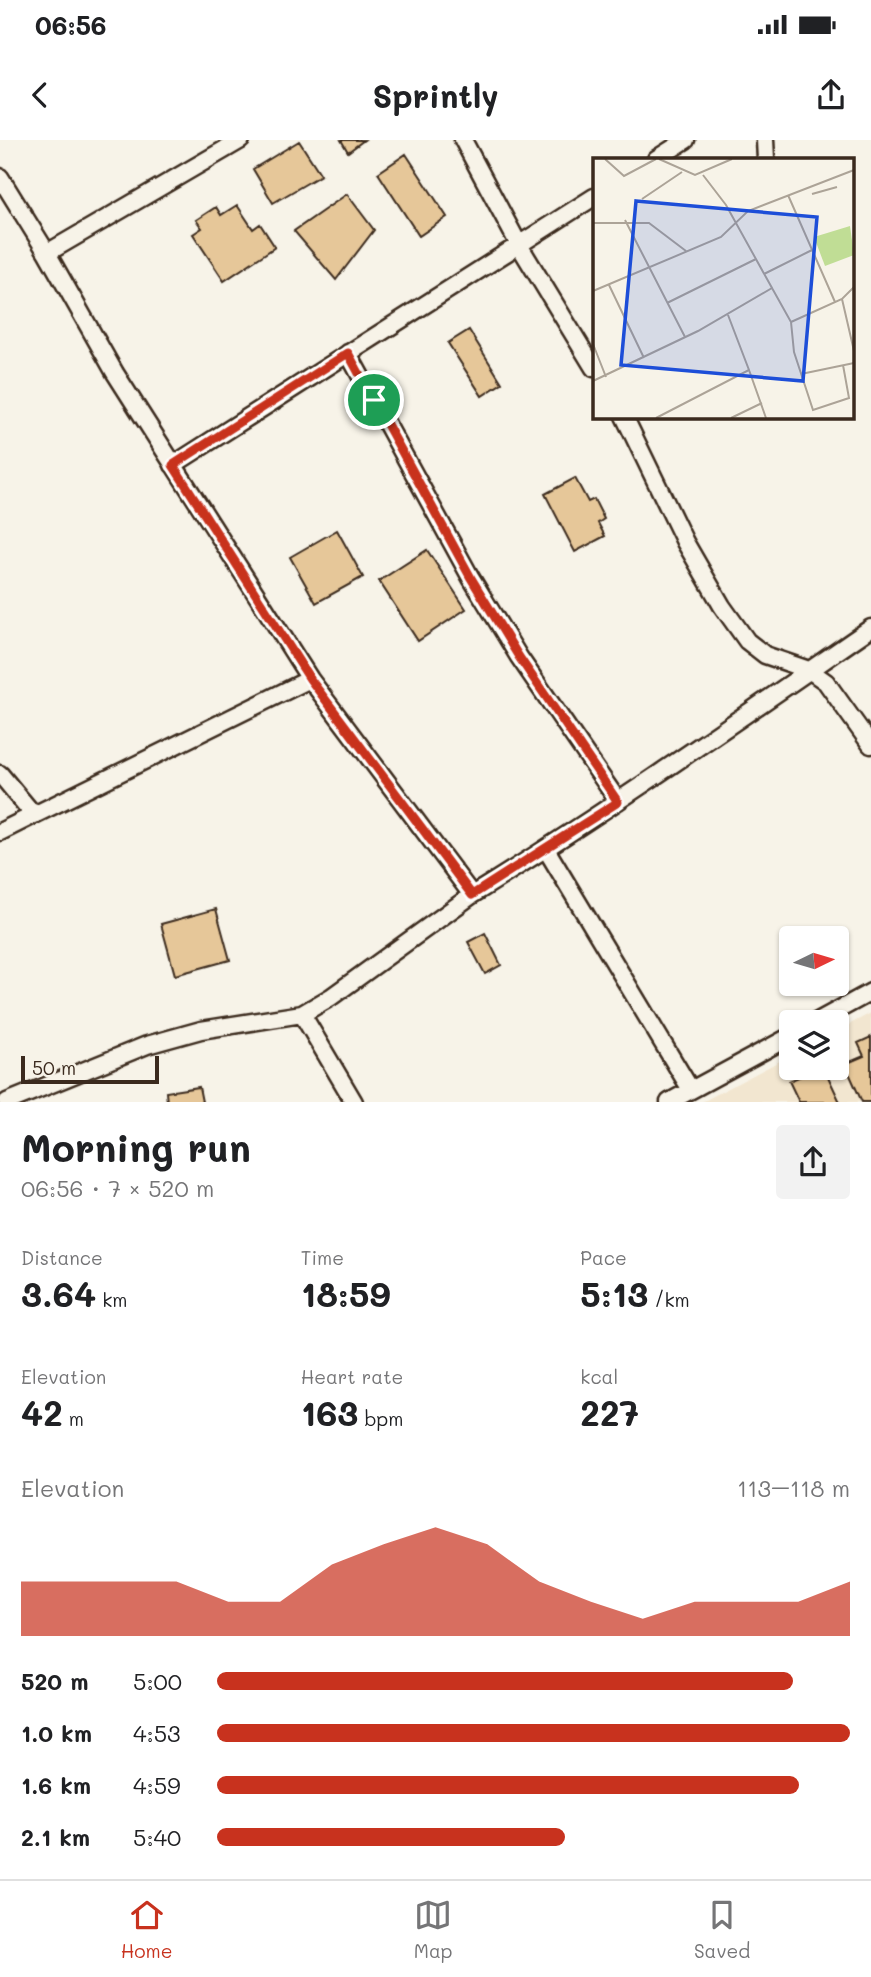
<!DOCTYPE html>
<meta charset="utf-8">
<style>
:root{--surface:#fff;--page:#f2f2f2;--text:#202124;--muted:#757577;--line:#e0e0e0;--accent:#c8321e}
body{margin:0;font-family:Mali,sans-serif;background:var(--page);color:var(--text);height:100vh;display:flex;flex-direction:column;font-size:26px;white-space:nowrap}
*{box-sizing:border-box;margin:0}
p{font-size:23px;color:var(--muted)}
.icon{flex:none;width:38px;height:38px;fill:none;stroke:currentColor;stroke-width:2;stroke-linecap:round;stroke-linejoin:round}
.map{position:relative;height:962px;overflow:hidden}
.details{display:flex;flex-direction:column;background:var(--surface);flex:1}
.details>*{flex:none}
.needle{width:46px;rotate:85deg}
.buttons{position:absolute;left:779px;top:786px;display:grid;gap:14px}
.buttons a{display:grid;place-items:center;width:70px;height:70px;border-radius:7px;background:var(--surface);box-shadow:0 2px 5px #0004;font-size:35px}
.scale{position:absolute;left:21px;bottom:18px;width:138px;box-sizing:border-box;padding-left:7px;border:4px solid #3b2a1e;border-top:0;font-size:19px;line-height:24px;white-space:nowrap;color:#3b2a1e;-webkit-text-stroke:5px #f7f3e8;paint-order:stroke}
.pin{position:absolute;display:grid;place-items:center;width:60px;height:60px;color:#fff;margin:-30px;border:4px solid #fff;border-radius:50%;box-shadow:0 2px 7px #0007}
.round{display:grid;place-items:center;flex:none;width:74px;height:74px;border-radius:7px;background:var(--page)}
.headline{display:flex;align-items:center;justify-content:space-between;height:119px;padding:0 21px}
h1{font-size:38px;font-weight:700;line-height:52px}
.metrics{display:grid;grid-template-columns:repeat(3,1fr);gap:10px;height:119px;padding:7px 21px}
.metrics div{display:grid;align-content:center}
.metrics b{font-size:35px;font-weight:700}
.metrics small{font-size:19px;font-weight:400}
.metrics p{font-size:19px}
.chart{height:196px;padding:14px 21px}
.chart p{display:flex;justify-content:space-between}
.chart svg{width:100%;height:126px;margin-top:7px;fill:var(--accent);opacity:.7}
ul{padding:0 21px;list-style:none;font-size:23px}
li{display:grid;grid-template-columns:112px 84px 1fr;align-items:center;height:52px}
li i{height:18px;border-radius:9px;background:var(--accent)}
.status{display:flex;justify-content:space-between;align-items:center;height:49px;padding:0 35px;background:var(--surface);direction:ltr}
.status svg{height:19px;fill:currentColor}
header{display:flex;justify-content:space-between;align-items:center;height:91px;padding:0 21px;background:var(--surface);font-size:32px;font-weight:700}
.tabs{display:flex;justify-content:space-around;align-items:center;height:98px;border-top:2px solid var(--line);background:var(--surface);font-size:19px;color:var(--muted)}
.tabs a{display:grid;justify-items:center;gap:4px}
.tabs .current{color:var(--accent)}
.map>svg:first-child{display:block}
.built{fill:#f2e6d0}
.building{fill:#e6c799;stroke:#3b2a1e;stroke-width:2}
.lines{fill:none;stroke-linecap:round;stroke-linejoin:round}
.street-casing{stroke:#3b2a1e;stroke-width:21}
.street{stroke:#f7f3e8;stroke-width:16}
.route-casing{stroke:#fff;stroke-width:14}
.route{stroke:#c8321e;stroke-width:9}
.inset-road{fill:none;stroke:#aca397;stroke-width:2}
.view{fill:#1d4ed8;fill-opacity:0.15;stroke:#1d4ed8;stroke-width:3.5}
.inset-edge{fill:none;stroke:#3b2a1e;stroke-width:3.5}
</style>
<div class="status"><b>06:56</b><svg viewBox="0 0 49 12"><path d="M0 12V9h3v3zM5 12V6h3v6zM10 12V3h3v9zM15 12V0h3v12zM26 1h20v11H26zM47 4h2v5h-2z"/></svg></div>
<header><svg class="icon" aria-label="back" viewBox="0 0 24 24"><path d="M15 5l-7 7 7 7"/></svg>Sprintly<svg class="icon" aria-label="share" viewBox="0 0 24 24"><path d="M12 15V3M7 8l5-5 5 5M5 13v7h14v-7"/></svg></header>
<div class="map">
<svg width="871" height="962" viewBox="0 0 871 962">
<rect width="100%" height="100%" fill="#f7f3e8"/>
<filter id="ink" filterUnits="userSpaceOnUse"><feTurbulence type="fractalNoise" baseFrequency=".0143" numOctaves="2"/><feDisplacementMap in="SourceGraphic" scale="14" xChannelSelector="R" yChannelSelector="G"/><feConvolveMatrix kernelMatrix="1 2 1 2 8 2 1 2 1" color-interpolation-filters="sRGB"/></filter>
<g filter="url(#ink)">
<path class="built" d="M871,873V962H702L791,915V928H836L837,891Z"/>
<path class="building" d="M341,0H364L348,12Z
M299,1L321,35L273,63L253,29Z
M406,14L447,77L419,96L378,33Z
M347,54L374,90L336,140L294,91Z
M237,65L253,89L260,84L275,107L224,141L193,94L202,88L196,80L216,67L221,75Z
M469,190L502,243L482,256L448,203Z
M575,338L588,362L594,359L604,379L598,383L605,396L575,412L545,354Z
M337,390L363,437L316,463L290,417Z
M427,410L466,469L418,501L379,441Z
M216,769L230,820L175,835L161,784Z
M485,793L501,825L485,834L468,802Z
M871,897V962H862L845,924L864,916L858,903Z
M820,928H824L840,962H799L789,941Z
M199,947L202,962H167L166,952Z"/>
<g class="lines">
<g class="street-casing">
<path id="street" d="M463,0L519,105L594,228
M765,0L766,19
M656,19L686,0
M0,37L47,113L115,233L310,539L472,755C608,671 739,579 871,488
M47,113L241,0
M348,213L471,438L519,517L618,661
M624,276L685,402L722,466L747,501L765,515L809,530L826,542L871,605
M173,325L594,57
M0,634L34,675L310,539
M0,692L34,675
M546,709L691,950
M302,874L354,962
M816,882L871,852
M7,962L147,905L201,890L302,874L331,857L472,755
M669,962L791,896"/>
</g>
<use href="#street" class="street"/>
</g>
</g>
<g class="lines" filter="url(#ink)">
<g class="route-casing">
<path id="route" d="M348,213L471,438L519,517L618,662L472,755L310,539L173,325Z"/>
</g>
<use href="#route" class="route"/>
</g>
<g transform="translate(593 18)">
<rect width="261" height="261" fill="#f7f3e8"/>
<path d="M257,68L261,97L232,108L221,79Z" fill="#c0dd95"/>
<path class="inset-road" d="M12,1L31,18L63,1M66,1L102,17L139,1M219,36L244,29M195,37L242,144M49,41L89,14M32,62L92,179M0,65H56L93,93M171,116L219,92M16,127L51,200M179,130L198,164L201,194L220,252L256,240L250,207M0,133L128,79L155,53L261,12M249,141L261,193M74,145L163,101M198,164L249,141L261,129M0,186L13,219M156,212L173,260M208,216L261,205M0,223L105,173L179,130L133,47L110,17M63,260L156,212L135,157M138,260L169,245"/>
<path class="view" d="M43,43L224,59L210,223L28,207Z"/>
<rect width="261" height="261" class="inset-edge"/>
</g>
</svg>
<div class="buttons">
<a><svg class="needle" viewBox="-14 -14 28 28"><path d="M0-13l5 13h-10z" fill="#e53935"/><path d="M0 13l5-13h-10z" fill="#757577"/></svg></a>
<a><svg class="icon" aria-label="layers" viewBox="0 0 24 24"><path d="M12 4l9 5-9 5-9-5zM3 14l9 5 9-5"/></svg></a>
</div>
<div class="scale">50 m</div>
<div class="pin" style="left:374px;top:260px;background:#1e9e55"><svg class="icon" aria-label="arrive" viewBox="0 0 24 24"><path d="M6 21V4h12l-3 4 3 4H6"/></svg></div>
</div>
<section class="details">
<div class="headline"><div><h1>Morning run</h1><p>06:56 · 7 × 520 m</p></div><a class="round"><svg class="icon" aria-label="share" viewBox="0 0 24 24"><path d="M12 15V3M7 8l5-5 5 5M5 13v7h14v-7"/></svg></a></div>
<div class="metrics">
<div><p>Distance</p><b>3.64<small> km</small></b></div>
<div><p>Time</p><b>18:59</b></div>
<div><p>Pace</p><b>5:13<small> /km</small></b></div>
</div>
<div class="metrics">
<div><p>Elevation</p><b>42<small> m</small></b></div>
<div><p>Heart rate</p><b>163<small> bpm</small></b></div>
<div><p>kcal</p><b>227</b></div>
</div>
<div class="chart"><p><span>Elevation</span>113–118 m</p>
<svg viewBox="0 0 160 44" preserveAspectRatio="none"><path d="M0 44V25L10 25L20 25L30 25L40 32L50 32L60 19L70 12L80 6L90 12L100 25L110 32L120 38L130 32L140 32L150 32L160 25V44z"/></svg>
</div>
<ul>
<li><b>520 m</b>5:00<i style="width:91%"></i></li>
<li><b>1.0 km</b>4:53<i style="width:100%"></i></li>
<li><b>1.6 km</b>4:59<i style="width:92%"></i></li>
<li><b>2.1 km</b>5:40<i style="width:55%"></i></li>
</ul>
</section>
<nav class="tabs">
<a class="current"><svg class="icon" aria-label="home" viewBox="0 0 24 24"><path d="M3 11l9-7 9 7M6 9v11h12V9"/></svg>Home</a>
<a><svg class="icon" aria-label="map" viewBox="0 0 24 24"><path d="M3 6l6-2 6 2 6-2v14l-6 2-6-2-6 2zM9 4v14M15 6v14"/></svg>Map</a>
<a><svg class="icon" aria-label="saved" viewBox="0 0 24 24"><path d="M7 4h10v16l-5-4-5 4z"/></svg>Saved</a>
</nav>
